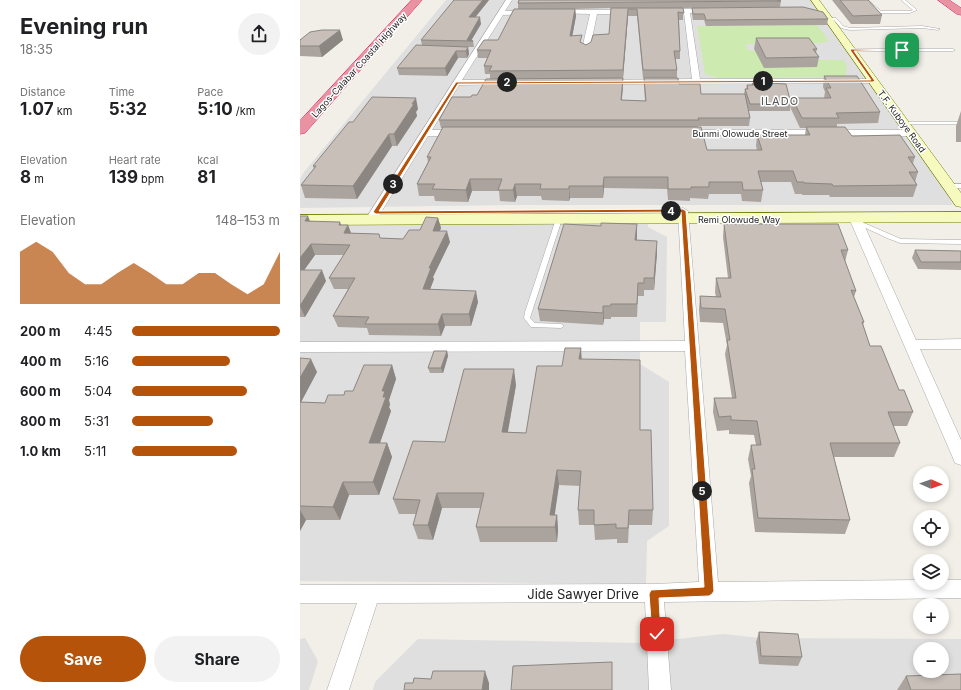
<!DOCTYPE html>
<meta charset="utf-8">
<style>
:root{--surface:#fff;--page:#f2f2f2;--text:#202124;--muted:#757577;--accent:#b45309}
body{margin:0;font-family:Inter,sans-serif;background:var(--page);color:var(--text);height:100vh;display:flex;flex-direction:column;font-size:15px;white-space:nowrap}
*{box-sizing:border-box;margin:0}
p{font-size:13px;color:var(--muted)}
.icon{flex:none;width:22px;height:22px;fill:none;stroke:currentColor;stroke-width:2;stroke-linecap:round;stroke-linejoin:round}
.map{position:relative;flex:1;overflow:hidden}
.drawer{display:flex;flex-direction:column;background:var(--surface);width:300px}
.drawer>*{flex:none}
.needle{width:26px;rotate:92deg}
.controls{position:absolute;left:613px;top:466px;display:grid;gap:8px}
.controls a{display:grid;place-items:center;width:36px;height:36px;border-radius:50%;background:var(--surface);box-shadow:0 2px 6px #0003;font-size:20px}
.pin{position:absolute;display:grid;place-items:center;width:34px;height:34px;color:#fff;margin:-17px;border-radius:8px;box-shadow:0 2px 6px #0006}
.km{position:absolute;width:20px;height:20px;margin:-10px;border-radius:50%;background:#222;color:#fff;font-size:11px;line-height:20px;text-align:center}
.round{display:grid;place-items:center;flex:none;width:42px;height:42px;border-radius:21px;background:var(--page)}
.headline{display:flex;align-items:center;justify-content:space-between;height:68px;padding:0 20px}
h1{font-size:22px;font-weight:700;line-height:30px}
.metrics{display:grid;grid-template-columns:repeat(3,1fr);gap:6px;height:68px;padding:4px 20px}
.metrics div{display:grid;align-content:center}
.metrics b{font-size:17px;font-weight:700}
.metrics small{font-size:11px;font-weight:400}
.metrics p{font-size:11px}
.chart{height:112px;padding:8px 20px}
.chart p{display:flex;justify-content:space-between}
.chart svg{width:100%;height:72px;margin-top:4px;fill:var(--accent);opacity:.7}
.primary-button{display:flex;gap:8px;margin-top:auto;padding:8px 20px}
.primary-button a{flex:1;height:46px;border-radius:24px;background:var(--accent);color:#fff;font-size:16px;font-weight:700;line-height:46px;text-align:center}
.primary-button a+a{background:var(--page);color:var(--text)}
ul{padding:0 20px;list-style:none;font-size:13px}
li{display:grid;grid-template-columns:64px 48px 1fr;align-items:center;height:30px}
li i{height:10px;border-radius:5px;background:var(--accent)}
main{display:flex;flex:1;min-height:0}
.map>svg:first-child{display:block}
.residential{fill:#e0dfdf;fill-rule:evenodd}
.grass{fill:#cdebb0}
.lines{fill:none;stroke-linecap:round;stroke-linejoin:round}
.lane-casing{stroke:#a9a9a9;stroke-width:1}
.street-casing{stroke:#a9a9a9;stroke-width:1}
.secondary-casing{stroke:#707d05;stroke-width:1}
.highway-casing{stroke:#dc2a67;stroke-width:1}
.lane{fill:#fff;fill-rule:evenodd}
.street{fill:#fff;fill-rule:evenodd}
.secondary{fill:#f7fabf;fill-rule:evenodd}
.highway{fill:#e892a2;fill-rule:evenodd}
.wall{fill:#aba49e;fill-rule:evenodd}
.shaded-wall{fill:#8b8681}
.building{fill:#c7bfb8;stroke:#8b8681}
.route{fill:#b45309;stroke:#fff}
.labels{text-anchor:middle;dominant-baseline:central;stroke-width:3;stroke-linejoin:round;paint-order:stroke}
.far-street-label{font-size:9px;fill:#222;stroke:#fff}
.far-quarter-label{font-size:11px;letter-spacing:1px;fill:#555;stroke:#fff}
.near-street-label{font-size:13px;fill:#222;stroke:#fff}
</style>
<main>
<section class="drawer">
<div class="headline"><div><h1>Evening run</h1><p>18:35</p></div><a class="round"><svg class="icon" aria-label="share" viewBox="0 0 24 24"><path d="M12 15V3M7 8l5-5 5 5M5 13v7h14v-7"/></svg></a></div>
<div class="metrics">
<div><p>Distance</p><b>1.07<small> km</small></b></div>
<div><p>Time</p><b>5:32</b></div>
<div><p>Pace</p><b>5:10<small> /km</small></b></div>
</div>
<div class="metrics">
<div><p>Elevation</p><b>8<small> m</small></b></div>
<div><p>Heart rate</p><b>139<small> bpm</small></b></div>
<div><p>kcal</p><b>81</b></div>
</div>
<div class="chart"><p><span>Elevation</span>148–153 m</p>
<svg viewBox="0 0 160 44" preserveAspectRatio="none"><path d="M0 44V12L10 6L20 12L30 25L40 32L50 32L60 25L70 19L80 25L90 32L100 32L110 25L120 25L130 32L140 38L150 32L160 12V44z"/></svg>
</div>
<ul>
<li><b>200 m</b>4:45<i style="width:100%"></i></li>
<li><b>400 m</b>5:16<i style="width:66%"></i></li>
<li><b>600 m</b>5:04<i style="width:78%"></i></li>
<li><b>800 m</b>5:31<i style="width:55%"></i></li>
<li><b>1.0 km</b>5:11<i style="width:71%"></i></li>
</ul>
<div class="primary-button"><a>Save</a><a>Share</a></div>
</section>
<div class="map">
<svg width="661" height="690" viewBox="0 0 661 690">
<rect width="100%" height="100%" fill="#f2efe9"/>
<path class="residential" d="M146,0H512L553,60L632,165L653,205H212L0,208V179L4,172Z
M348,224V227L367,237L366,322H340V364L369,382V526L347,541L346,584L0,581V225Z
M423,634L461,638L661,639V690H73L75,682L118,639L340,643ZM620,649H642V671H620Z
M5,638L18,661L9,690H0V639Z"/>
<path class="grass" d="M517,25L529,41H524L525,43L446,44L448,50L518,60H543L547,64L546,77L418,78L405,74L397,26Z"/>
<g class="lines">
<g class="lane-casing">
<path id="lane" d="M564,0H568L581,11H610L613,10L601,0H605L617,10L610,13H580Z
M529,18H536L543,26L550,28L622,26L640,29L638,30L622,28L550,30L541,28L534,20H528Z
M550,49H653L655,50L653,51H551Z
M602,122H661V124H602Z
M661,184V188H649L646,186L649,184Z
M259,217L262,219L230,318L235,323L261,324L264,326L261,328L233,327H231L224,318L225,312L256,219Z
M557,220L601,239L661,240V244L600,243L587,238L555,223V221Z"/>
</g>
<g class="street-casing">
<path id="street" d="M206,0H212L205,11L230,10L233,12L230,14L203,15L162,80H202L206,82L202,84L159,85L132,130H159L164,133L159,136H128L75,222H67L65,220Z
M365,9H410L413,11L410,13H390L400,79H573L577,81L573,83L300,84L299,82L303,80L392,79L384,13L363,12L362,11Z
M257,10H330L333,12L330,14H297L290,49L286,51L282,49L290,14L255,13V11Z
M384,130H610L615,133L610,136L381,135L379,133L381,131Z
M383,208L388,211L418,582L620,580V583H642V580H661V598L364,602L371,690H349L345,602L77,603L49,690H27L57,603H0V585L354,584L399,582L385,351L0,352V342L385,341L378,211Z
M555,215L561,218L616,340L661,339V349H620L661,440V465L655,463L653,458L549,218Z"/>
</g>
<g class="secondary-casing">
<path id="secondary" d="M511,0H519L661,193V207L656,206Z
M661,212V222L0,225V215Z"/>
</g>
<g class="highway-casing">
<path id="highway" d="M112,0H122L5,133L0,134V121Z
M638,0H649L661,8V15L657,14Z"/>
</g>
<use href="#lane" class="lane"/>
<use href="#street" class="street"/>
<use href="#secondary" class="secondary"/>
<use href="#highway" class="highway"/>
</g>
<path class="wall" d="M153,0H189L175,17L181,24L171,40H173L174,47H168L169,54L167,58H158L147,76L99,75L97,68L122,46L121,40L153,2Z
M532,0H568L582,15L580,24H551Z
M481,1L480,7L383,8V20H379L380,51V59H375L377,70V78H343L337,16H328L323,78H283H323L322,100L345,101L344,86V78L379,84L401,94H444L445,89H446L447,85H452V82L491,104L490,111H449L447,104L450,118L449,126H398V127L407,150H457L456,146L457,135H505L506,128H500L491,109L492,98H524L525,92L523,87L524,76L580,112L578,123L537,124V127L552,136L615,157L613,163L618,172L615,182L617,185L613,197H530L529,195H502V194H495L491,182H461L463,190L461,202L442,201L441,194H409L408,199L390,198V201L368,200L367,189L304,188L303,198H270L269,201L242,200L241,196H217L215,202L200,201L199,191H172L168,202L135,201L134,196H119L117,184L128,162L127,157L143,128H141L139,120L171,97L177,95L190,79V74H185L184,66L187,58H178L177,50L198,40L218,9V3ZM311,8L309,34L286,45L282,43L272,36L276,16L275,9Z
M392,8L528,19L527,25L406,26L404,20H393L392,14Z
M456,38L517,49L516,53L519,57L517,67L464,68L454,49Z
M0,40H43L22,57L0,56Z
M118,109L116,112L117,116L97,146H92L57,199L5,198L1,185L14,169L13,166L53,122Z
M661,111V142H656V126Z
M0,216L10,221L41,225H48L51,233L80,238L103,239L120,230L138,218L141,228L140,231L150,242L133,277L134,279L130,289L178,302L171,326H145L141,336L69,335L67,328L38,327L33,316L48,289H34L29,278L44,255H15L4,270L26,281L5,317H0Z
M337,224V240L357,253L354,290H344V296H338L337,317H311V319H304L303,325L240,321L238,309L301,226Z
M424,224L548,250L545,262L556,291L554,297L564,322L563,325L570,346L613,412L607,426H593L600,443L594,457H534L550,520L545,534L455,532L449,483L451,476L448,459L451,445H456L454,435L429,434V430L417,431L413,412L414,398H432L425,354L427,345L423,323L400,322L399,310L400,296L416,297L415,292L416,278H428L423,237Z
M615,250L661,251V270L618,269L612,258Z
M281,348V359L340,430L353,510L352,525H329L328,543H317V539L295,540L294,525H279L278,510L280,486L259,485L254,515H257L258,530L257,542H180L176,527L181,508H142L133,540L118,539L113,525L116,514H99L93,499L145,442L216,385L208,432L226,433L262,366Z
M147,351L148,356L143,373H130L128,368Z
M0,358L17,372L1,402L25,403L53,391L92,365L96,379L89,400L90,405L89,407L91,411L80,443H87L92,457L79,495H49L40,520H6L0,531Z
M459,632L502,657L498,666L459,664L456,642Z
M606,676L661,690H597Z"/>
<path class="shaded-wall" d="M183,0H189L170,24L169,17Z
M275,9L276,16L271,43L270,36Z
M328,9V16L323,78V70Z
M180,17L181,24L171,41H167Z
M40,30L43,40L22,57L19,46Z
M168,47L169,54L167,58L166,51Z
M156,51L158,58L147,76L145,68Z
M323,78V86L321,108V100Z
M116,98L118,109L116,112L117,116L97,146L94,134Z
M89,134L92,146L57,199L53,186Z
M304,177V188L303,198V186Z
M170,179L172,191L168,202L166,190Z
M215,184L217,196L215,202L213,190Z
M269,186L270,198L269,201Z
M8,216L12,227L5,221Z
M138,218L141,228L135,241L133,231Z
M40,222L44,233L48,225L52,236H42L39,225Z
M337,224V236L335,252V240Z
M147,231L150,242L133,277L134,279L126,300L123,289L129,268Z
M357,241V253L354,290V278Z
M11,244L15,255L0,276V258Z
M22,270L26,281L5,317L0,306Z
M176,291L178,302L171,326L169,314Z
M303,306L304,319L303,325Z
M142,314L145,326L141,336L138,324Z
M281,348L282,363L279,359Z
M147,351L148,356L143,373L141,368Z
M11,359L17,372L0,404V378Z
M92,365L96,379L89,400L90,405L89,407L91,411L75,457L69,443L83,397L82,391Z
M214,369L216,385L205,447L202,432Z
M87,443L92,457L79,495L73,482Z
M257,470L259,485L253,527L250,515Z
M43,482L49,495L40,520L33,507Z
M137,493L142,508L133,540L128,525Z
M0,510L6,520L0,531Z
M257,515L258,530L257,542L255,527Z
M185,671L189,683V690H182Z"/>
<path class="building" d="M153,0H183L169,17H180L167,40L173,41L121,40L154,0Z
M219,0H477L481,1L218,3Z
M540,0H568L582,15L553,16Z
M503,7L523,12L528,19L406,20L404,14H393L392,8Z
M311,8H383L384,13L378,12L380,51H374L377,70H343L337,9H328L323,70L189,71L192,66H184L191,50H177L184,40H198L214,9H275L270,36L282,35L280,42L286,45L291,42L293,35L309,34Z
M22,30H40L19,46H0V40L10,32Z
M456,38H509L517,49H513L519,57L466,58Z
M116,45L168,47L166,51H156L145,68H97Z
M524,76H557L580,112L536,113L539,118H502L492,98H531L526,88H531Z
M323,78L321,100L346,101L344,78H378L379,84H400L401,94H445L450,118H398L399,120H139L152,97H171L172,95H177L186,79Z
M452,82L486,84L491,104H450L445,89H448L447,85H453Z
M72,97L116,98L112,104H114L94,134H89L53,186L1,185L16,166H13L49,122H53Z
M143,127H401L407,150H462L457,135H510L506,127H545L552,136L600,135L615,157H608L618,172H609L617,185L533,186L532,184L504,183V182H497L493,171H458L463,190H443L442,182H409V187H391V189H368V177H304L303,186H269V189H240L241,184H215L213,190H198L202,179H170L166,190L132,189L135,184H117L131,157H127Z
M0,216H8L5,221L40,222L39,225H48L44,233L79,234L80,238L103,239L109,230H120L126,217L138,218L133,231H147L129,268H131L123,289L176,291L169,314H142L138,324H65L69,317L33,316L55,278H29L50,245L11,244L0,258Z
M301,223L337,224L335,240L357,241L354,278H344V283H338L337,304H311L310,306H303V313L238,309L264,224L301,226Z
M424,224H538L548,250H541L556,291L551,290L564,322H562L570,346H581L599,390H604L613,412H588L600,443H530L550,520L458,518L452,469H455L451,445H461L457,421L431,420V416L419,417L414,398H436L427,340H430L425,309L401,308L400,296L421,297L416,278H431Z
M615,250L661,251V262H621Z
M0,270H22L0,306Z
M265,348H281L279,359L340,360V430H351L353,510H329L328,528H316V524L294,525V510H278L281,471L257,470L250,515H257L255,527H176L184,493H137L128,525H113L120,500L93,499L113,441L145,442L164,369H214L202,432L226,433L237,366H262Z
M134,351H147L141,368H128Z
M0,358L11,359L0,378Z
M64,365H92L82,391H85L83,397H86L69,443H87L73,482H43L33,507L0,506V402L25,403L28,395H44L45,391H53Z
M459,632L498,634L502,657L461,656Z
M312,662V690H211L213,666Z
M133,671H185L182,690H104L105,683H113L114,678L131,679Z
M661,674V690H611L606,676Z"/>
<path class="route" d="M551,49L604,50L554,51L575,81L573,82L158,84L79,211L383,209L386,211L414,591L412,594L409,596L359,598L361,634L360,637L357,638L353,637L352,634L349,594L351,590L404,587L381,212L76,214L73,212L156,82L571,80L550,50Z"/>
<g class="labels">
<g class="far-street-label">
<text transform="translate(59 65) rotate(-48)">Lagos-Calabar Coastal Highway</text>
<text transform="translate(602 121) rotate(54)">T.F. Kuboye Road</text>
<text x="440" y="133">Bunmi Olowude Street</text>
<text x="439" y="219">Remi Olowude Way</text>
</g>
<g class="far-quarter-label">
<text x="480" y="101">ILADO</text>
</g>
<g class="near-street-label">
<text x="283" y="594">Jide Sawyer Drive</text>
</g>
</g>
</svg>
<div class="controls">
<a><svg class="needle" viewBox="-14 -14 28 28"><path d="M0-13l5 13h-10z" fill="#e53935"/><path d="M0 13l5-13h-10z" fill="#757577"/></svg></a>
<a><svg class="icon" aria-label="locate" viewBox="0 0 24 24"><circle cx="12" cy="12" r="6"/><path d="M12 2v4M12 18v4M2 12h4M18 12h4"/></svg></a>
<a><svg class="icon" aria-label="layers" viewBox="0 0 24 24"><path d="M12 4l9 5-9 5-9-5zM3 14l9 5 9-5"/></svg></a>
<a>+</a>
<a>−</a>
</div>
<div class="pin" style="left:602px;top:50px;background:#1e9e55"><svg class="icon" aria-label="arrive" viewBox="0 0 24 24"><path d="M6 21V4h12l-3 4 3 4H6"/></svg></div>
<div class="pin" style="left:357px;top:634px;background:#d93025"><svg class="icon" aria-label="check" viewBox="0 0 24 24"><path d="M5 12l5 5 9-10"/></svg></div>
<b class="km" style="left:463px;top:81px">1</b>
<b class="km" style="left:207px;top:82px">2</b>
<b class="km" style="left:93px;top:184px">3</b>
<b class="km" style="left:371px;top:211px">4</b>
<b class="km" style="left:402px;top:491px">5</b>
</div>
</main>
